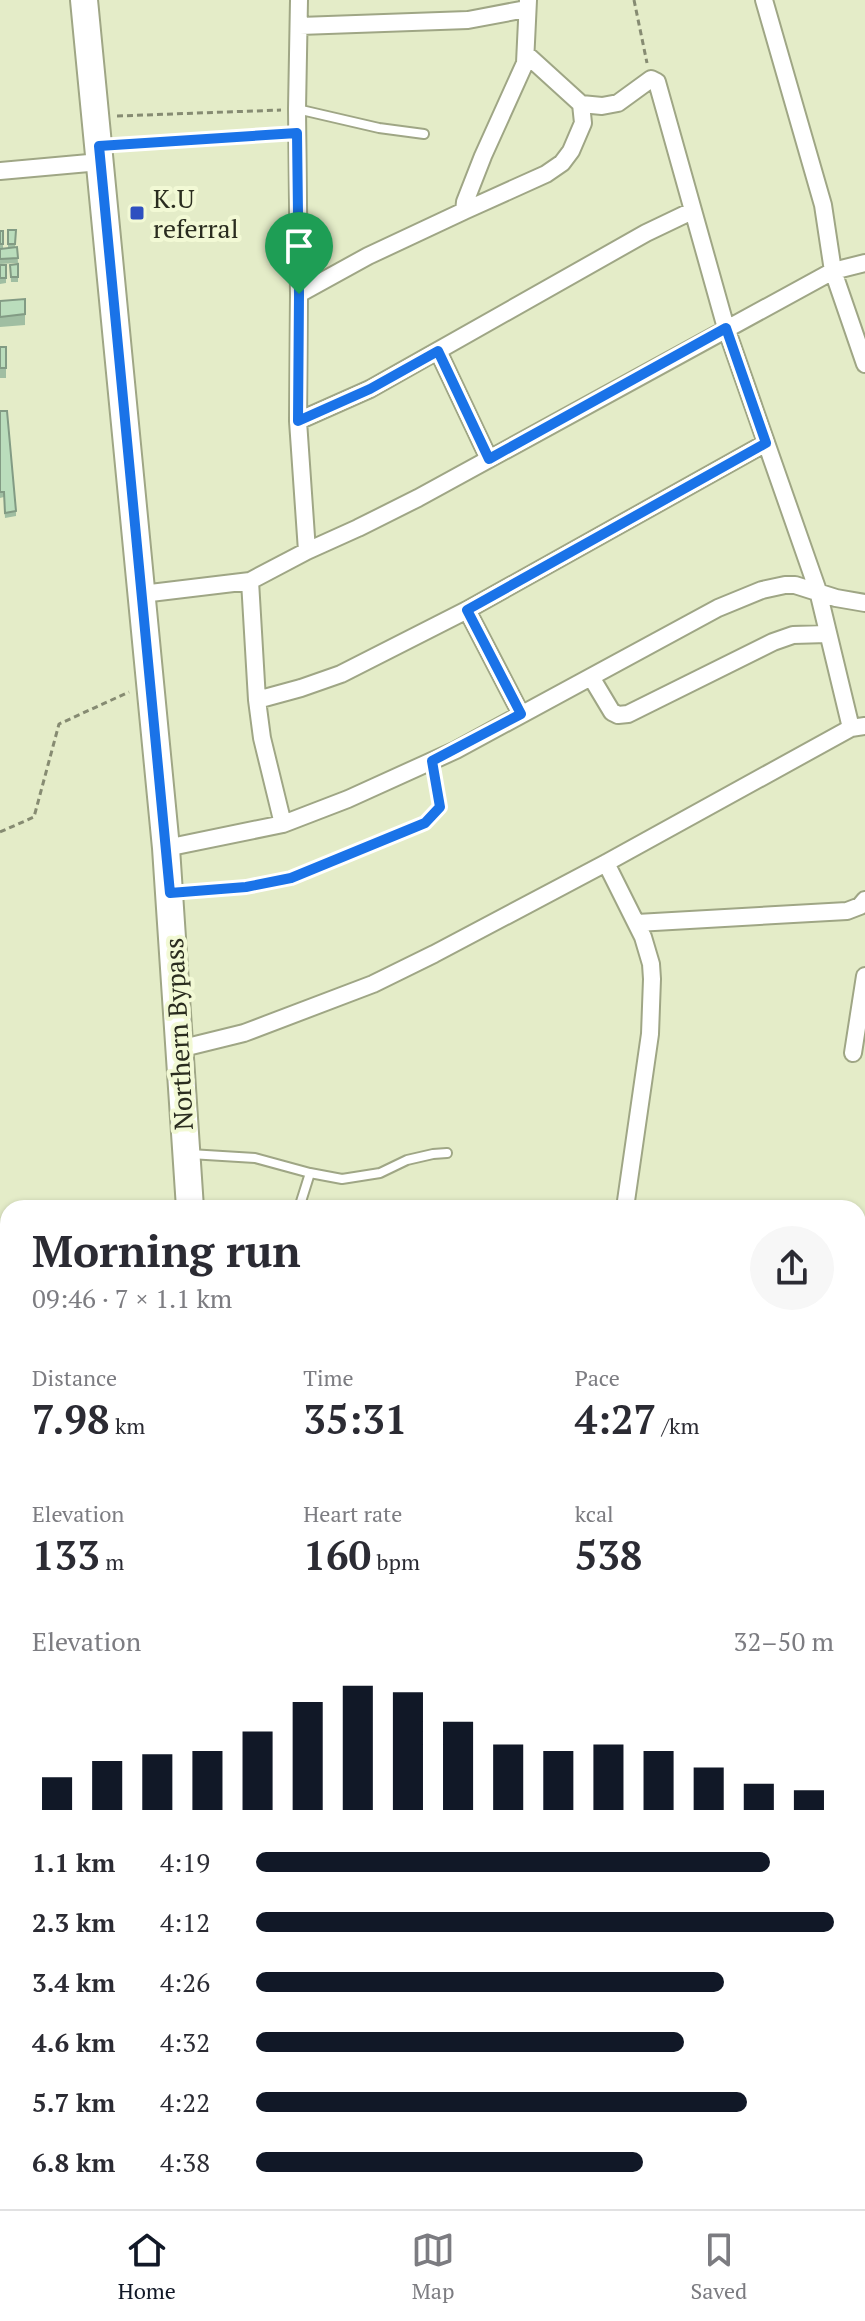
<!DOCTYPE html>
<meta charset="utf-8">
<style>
:root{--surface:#fff;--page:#f7f7f7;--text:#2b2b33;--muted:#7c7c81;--line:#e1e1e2;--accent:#111827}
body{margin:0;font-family:"PT Serif",serif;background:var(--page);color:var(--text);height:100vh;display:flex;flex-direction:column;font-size:30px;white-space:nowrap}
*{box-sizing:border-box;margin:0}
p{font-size:26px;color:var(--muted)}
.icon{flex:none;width:44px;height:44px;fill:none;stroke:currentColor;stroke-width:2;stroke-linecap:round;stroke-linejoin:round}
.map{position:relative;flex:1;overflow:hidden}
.drawer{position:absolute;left:0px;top:1200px;width:866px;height:1010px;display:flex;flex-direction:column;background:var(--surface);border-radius:24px 24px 0 0;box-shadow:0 2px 6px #0004}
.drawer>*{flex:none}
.pin{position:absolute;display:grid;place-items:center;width:68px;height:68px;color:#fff;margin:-82px -34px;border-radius:50% 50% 50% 0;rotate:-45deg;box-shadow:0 0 8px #0007}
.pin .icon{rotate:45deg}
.round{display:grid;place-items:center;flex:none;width:84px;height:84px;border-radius:42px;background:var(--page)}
.head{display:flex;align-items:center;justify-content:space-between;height:136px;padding:0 32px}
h1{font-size:44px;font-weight:700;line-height:60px}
.stats{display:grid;grid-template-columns:repeat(3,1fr);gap:12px;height:136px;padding:8px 32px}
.stats div{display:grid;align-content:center}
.stats b{font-size:40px;font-weight:700}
.stats small{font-size:22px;font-weight:400}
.stats p{font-size:22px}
.chart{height:224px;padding:16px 32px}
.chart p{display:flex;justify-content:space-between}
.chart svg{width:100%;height:144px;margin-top:8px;stroke:var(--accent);stroke-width:6}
ul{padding:0 32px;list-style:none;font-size:26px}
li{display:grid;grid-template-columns:128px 96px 1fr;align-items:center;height:60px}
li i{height:20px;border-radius:10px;background:var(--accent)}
.menu{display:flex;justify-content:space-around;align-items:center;height:112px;border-top:2px solid var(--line);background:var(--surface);font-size:22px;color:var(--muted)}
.menu a{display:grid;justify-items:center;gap:4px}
.menu .on{color:var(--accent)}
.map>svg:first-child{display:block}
.green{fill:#ddbda6}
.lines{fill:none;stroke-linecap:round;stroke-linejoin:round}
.service-casing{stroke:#9fa685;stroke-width:12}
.minor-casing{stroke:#9fa685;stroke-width:20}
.primary-casing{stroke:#9fa685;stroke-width:30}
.path{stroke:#868b72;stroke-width:3;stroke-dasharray:6 4;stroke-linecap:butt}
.service{stroke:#fff;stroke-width:8}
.minor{stroke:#fff;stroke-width:16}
.primary{stroke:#fff;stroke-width:26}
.wall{fill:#a0bea2}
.building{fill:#baddbc;stroke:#829b84;stroke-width:2}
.route-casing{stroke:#fff;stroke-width:16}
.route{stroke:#1a73e8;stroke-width:10}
.poi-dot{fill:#2e50c0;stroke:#f2f9d5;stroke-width:3}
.labels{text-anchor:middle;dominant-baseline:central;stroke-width:8;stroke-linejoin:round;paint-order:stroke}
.poi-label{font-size:26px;fill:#2a2c1f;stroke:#f2f9d5;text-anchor:start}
.street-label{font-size:26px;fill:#2a2c1f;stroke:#f2f9d5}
</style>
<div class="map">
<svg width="865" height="2209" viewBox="0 0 865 2209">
<rect width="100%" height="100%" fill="#e4ecc8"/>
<path class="green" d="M8,1737V1804H0V1738Z"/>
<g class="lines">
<g class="service-casing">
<path id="service" d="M297,109L379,128L424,134
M103,146L297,133
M174,893L246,887L291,878L425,823L440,807L432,761
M190,1154L255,1158L310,1173L299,1208
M310,1173L342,1179L380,1173L407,1160L433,1154L447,1153
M336,2202V2209"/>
</g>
<g class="minor-casing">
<path id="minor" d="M299,0L297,109L299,294L298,421L307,551
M764,0L823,205L833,271L865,364
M300,26L468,20L526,9
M581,104L602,106L618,103L651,79L657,82L726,328L818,591L851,728
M0,171L100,162
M464,211L546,174L562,163L571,151L583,123L581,104L526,54
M299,294L368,256L464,211L465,202L483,156L525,63L528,0
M438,351L489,459
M298,421L370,389L646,233L692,211
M250,581L257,700L262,738L283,824
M142,594L250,581L307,551L358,528L418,498L833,271L865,263
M467,610L521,714
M591,677L612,712L618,715L628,714L773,642L793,635L827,634
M257,700L301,688L341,674L467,610L766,443
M166,848L283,824L348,799L456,750L718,608L762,590L785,585H795L836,598L865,603
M606,863L643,937L651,964L652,979L650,1034L625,1208
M637,923L847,911L860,906L865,900
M179,1049L244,1033L373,984L434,954L606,863L851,728L865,726
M853,1053L865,976
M858,1520L865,1482
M858,1730L865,1732
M0,1810H8
M858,2081L865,2082
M176,2202V2209
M599,2209L601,2202"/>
</g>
<g class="primary-casing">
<path id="primary" d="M84,0L166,848L190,1208
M291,2202L292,2209"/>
</g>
<path class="path" d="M634,0L647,63
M117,116L281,110
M0,832L34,817L59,724L129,692"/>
<use href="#service" class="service"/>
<use href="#minor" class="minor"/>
<use href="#primary" class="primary"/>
</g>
<path class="wall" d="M8,230H16L15,248L17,247L18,263L0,264V231H3V248H8Z
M18,264V282H11L10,265Z
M0,265H6V283L0,284Z
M25,299V325L0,327V301Z
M0,347H6V378H0Z
M0,411L16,511V516L5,518L4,497L0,498Z
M0,1463H8V1505H0Z
M0,1667H8V1731L0,1732Z
M865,1768V1798L858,1797V1783Z
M0,1822L6,1859V1887H0Z"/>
<path class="building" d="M8,230H16L15,244H8Z
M0,231H3V244H0Z
M17,247L18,258L0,259V249Z
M18,264V277H11L10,265Z
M0,265H6V278H0Z
M25,299V314L0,317V301Z
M0,347H6V368H0Z
M0,411H7L16,511L5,513L4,492H0Z
M0,1463H8V1490H0Z
M0,1667H8V1693H0Z
M860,1767L865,1768V1793L858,1792Z
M0,1822H4L6,1859H0Z"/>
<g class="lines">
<g class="route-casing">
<path id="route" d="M297,133L299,294L298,421L370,389L438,351L489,459L726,328L766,443L467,610L521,714L432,761L440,807L425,823L291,878L246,887L170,893L99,146Z"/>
</g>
<use href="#route" class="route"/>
</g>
<rect class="poi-dot" x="129" y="205" width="16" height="16" rx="4"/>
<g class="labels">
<g class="poi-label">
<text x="153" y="198">K.U<tspan x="153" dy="30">referral</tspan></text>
</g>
<g class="street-label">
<text transform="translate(178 1034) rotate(-93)">Northern Bypass</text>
</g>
</g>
</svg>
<div class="pin" style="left:299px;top:294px;background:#1e9e55"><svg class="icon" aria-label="arrive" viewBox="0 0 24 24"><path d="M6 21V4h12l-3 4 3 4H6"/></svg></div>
<section class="drawer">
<div class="head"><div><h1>Morning run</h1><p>09:46 · 7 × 1.1 km</p></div><a class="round"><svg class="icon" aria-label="share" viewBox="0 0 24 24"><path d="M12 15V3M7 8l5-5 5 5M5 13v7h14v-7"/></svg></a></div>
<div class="stats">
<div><p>Distance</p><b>7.98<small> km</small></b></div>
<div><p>Time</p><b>35:31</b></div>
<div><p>Pace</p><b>4:27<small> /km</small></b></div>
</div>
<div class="stats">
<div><p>Elevation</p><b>133<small> m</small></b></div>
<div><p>Heart rate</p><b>160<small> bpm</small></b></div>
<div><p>kcal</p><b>538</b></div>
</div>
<div class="chart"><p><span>Elevation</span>32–50 m</p>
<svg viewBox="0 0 160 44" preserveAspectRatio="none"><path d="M5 44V34M15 44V29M25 44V27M35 44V26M45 44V20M55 44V11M65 44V6M75 44V8M85 44V17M95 44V24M105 44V26M115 44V24M125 44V26M135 44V31M145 44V36M155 44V38"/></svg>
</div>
<ul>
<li><b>1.1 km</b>4:19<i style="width:89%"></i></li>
<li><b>2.3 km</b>4:12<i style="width:100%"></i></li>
<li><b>3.4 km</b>4:26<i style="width:81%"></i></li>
<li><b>4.6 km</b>4:32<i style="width:74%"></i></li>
<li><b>5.7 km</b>4:22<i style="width:85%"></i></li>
<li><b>6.8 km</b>4:38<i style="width:67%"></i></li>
</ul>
</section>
</div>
<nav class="menu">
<a class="on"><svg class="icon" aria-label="home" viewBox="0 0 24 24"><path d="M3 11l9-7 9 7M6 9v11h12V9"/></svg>Home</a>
<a><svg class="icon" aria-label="map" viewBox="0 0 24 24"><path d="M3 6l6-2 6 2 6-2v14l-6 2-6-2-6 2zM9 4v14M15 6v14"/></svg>Map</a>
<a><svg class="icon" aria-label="saved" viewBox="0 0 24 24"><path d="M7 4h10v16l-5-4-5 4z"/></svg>Saved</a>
</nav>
